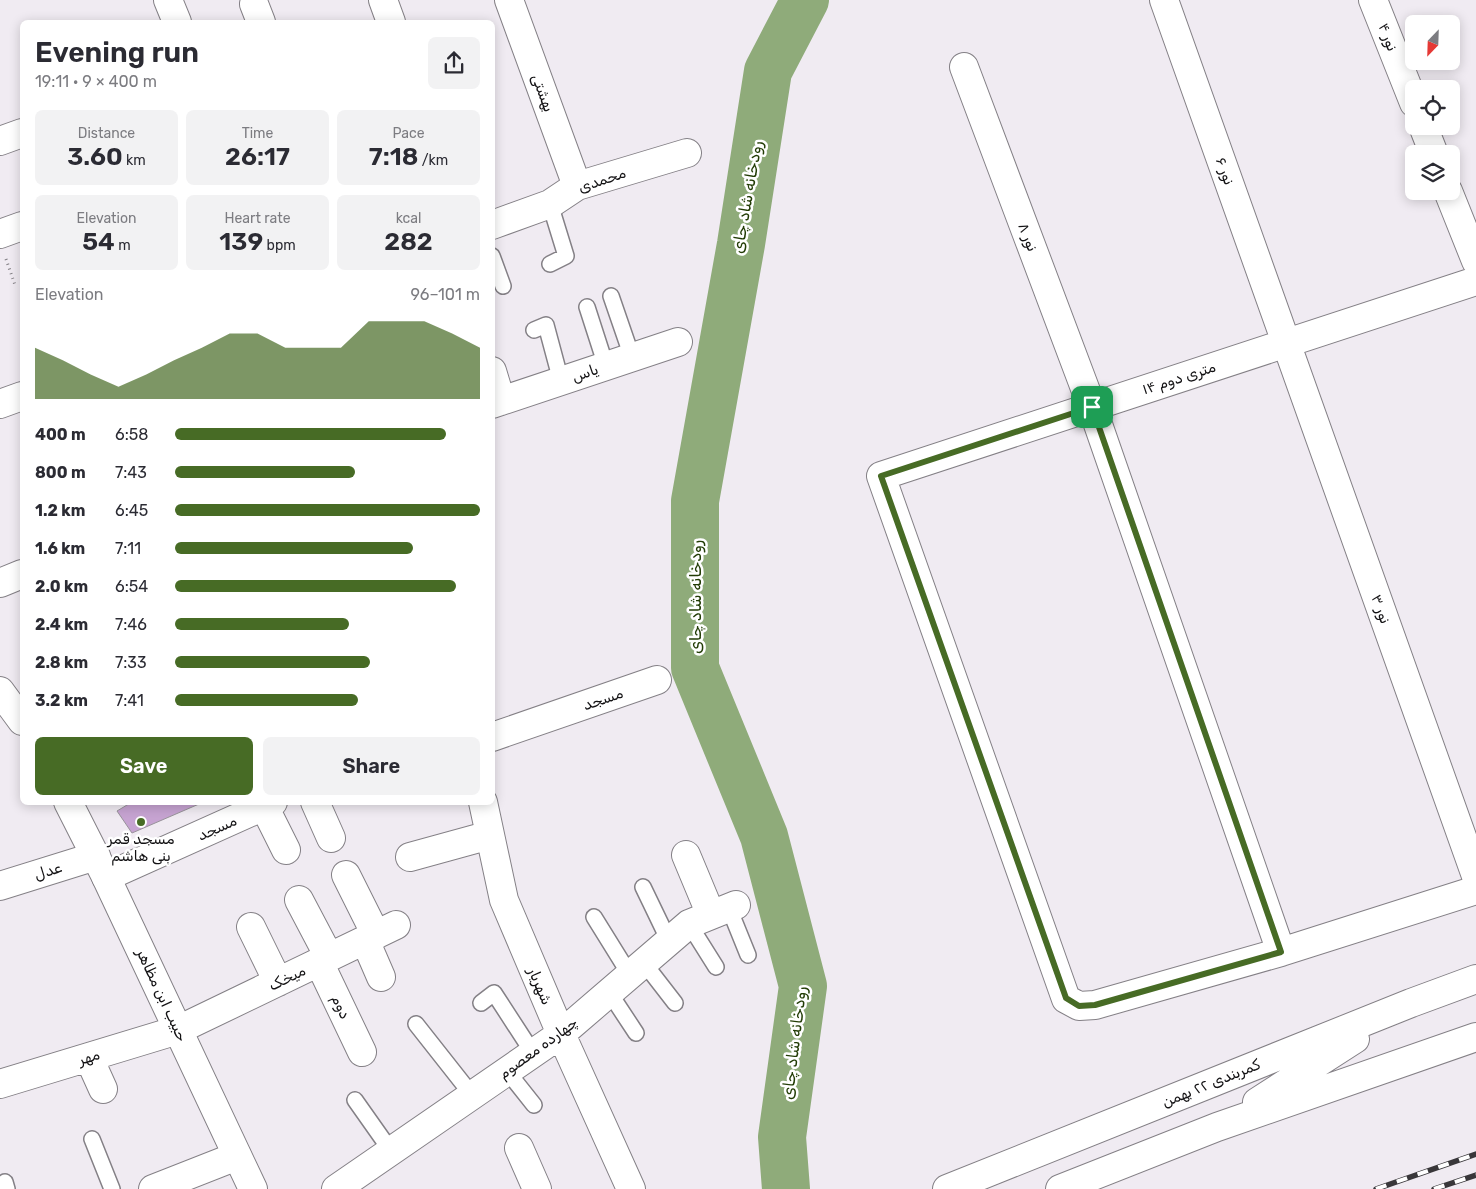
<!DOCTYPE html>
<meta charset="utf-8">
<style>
:root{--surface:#fff;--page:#f2f2f3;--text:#2b2b33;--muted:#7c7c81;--accent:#476b25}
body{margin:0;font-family:Rubik,Cairo,sans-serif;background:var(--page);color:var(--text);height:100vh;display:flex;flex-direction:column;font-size:19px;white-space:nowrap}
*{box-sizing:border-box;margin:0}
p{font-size:16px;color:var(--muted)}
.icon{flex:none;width:28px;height:28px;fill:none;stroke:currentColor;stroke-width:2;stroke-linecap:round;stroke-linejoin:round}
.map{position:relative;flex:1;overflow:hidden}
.side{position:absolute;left:20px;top:20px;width:475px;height:785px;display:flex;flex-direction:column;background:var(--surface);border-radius:8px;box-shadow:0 2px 12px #0003}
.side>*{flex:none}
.needle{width:32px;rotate:203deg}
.fabs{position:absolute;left:1405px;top:15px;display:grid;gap:10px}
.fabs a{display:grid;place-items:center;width:55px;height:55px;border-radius:8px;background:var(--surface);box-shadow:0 2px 12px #0003;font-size:25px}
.pin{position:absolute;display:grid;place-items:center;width:42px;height:42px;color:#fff;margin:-21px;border-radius:10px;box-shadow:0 2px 8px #0006}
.round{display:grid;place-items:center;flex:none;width:52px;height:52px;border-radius:8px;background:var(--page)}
.headline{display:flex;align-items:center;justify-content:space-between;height:85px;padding:0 15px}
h1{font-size:28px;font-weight:600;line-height:38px}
.metrics{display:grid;grid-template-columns:repeat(3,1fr);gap:8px;height:85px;padding:5px 15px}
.metrics div{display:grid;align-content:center;border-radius:8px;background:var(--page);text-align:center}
.metrics b{font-size:25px;font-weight:600}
.metrics small{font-size:14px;font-weight:400}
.metrics p{font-size:14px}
.chart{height:140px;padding:10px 15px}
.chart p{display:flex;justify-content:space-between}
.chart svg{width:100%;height:90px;margin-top:5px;fill:var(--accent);opacity:.7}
.cta{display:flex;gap:10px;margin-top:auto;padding:10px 15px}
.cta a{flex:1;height:58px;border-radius:8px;background:var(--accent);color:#fff;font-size:20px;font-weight:600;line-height:58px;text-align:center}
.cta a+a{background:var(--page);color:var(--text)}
ul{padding:0 15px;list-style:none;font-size:16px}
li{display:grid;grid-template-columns:80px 60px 1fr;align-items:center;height:38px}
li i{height:12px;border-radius:6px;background:var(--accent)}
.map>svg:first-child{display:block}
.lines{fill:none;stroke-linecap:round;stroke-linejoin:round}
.river{stroke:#8fab7a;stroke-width:48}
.building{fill:#c6a3d1;stroke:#98939a}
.service-casing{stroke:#848086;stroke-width:18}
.minor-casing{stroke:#848086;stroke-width:30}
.tertiary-casing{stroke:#848086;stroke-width:30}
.path{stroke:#827f84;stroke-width:3;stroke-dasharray:1 4;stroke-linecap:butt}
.service{stroke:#fff;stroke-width:15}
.minor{stroke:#fff;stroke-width:28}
.tertiary{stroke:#fff;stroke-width:28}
.rail-casing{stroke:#39373a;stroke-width:5.5}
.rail{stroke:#fff;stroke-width:4;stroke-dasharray:11;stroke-linecap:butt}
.route-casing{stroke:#fff;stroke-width:10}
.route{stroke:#476b25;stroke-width:6}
.poi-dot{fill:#476b25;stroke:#fff;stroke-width:2}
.labels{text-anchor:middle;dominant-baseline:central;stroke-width:5;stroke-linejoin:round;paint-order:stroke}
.street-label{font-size:15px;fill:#131214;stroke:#fff}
.poi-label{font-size:15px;fill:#131214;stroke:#fff}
.water-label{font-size:16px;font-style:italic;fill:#223c05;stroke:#fff}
</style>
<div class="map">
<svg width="1476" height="1189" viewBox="0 0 1476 1189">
<rect width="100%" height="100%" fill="#f0ebf2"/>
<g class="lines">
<path class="river" d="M786,1189L782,1137L803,986L764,836L695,668V501L741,244L768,71L805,0"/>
</g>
<path class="building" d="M132,802H199V804L132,833L117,811Z"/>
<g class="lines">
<g class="service-casing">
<path id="service" d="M550,204L566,256L550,264
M492,256L503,286
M611,296L632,357
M587,307L606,366
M534,330L546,325L561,381
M643,887L669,941
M729,908L748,955
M594,917L630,975
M689,924L716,967
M644,963L675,1003
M609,992L636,1033
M481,1003L494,993L533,1053
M416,1024L472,1095
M507,1071L534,1105
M355,1100L391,1151
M92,1139L112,1189
M5,1182L7,1189"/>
</g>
<g class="minor-casing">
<path id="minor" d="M168,0L177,22
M383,0L391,22
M509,0L577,186
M1164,0L1476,876
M1373,0L1414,103
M254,4L261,22
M964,67L1092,407L1281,952
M1423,126L1434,154
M0,141L22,133
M1448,191L1476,261
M492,225L550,204L577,186L687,153
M0,234L22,226
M1476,281L881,476L1066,999L1079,1006L1095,1005L1281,952L1476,890
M492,371L501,401
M0,404L22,396
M492,404L678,342
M0,583L22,574
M492,737L657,680
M315,802L331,838
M483,802L504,900L561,1034L631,1189
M264,806L286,850
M686,855L711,915
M410,857L490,835
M346,875L376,935
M106,877L273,802
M0,886L96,856
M299,900L329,957
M251,927L278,982
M365,940L381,977
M319,962L362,1052
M89,1058L103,1089
M0,1084L178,1030L396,925
M519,1148L537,1189
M153,1189L237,1156
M336,1189L561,1034L689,924L736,905"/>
</g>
<g class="tertiary-casing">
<path id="tertiary" d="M0,691L22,721
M68,802L106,877L253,1189
M1257,1102L1355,1039
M947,1189L1411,1003L1476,979
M1060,1189L1217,1127L1476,1037"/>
</g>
<path class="path" d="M6,259L15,285"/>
<use href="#service" class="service"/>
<use href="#minor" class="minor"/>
<use href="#tertiary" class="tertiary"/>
<g class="rail-casing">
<path id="rail" d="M1376,1189L1476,1154
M1434,1189L1476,1175"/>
</g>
<use href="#rail" class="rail"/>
</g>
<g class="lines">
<g class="route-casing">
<path id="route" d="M1092,407L1281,952L1095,1005L1079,1006L1066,998L881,476Z"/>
</g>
<use href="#route" class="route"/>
</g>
<circle class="poi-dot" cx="141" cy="822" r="5"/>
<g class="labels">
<g class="street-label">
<text transform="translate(1388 37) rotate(69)">نور ۴</text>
<text transform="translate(543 93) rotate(70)">بهشتی</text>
<text transform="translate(1225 171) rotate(70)">نور ۶</text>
<text transform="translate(602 180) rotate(-19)">محمدی</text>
<text transform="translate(1028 237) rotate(69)">نور ۸</text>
<text transform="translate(585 373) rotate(-19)">یاس</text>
<text transform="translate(1179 378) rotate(-18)">۱۴ متری دوم</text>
<text transform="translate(1381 609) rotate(70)">نور ۳</text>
<text transform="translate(603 699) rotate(-19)">مسجد</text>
<text transform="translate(217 828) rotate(-24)">مسجد</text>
<text transform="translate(48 871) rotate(-17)">عدل</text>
<text transform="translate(287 978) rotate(-26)">میخک</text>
<text transform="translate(540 986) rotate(67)">شهریار</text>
<text transform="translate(162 995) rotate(65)">حبیب ابن مظاهر</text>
<text transform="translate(341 1007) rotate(65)">دوم</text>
<text transform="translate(538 1048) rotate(-36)">چهارده معصوم</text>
<text transform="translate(89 1057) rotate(-17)">مهر</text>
<text transform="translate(1211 1083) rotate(-22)">کمربندی ۲۲ بهمن</text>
</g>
<g class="poi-label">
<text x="141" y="839">مسجد قمر<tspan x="141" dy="17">بنی هاشم</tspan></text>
</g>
<g class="water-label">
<text transform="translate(747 197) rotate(-80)">رودخانه شاد چای</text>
<text transform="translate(695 597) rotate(-90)">رودخانه شاد چای</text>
<text transform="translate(794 1043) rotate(-83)">رودخانه شاد چای</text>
</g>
</g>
</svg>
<div class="fabs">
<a><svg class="needle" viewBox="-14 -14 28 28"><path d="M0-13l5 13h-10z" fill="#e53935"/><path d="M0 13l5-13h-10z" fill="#7c7c81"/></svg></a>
<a><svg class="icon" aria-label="locate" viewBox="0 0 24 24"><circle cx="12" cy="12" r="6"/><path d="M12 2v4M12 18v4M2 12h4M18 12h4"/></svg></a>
<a><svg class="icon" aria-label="layers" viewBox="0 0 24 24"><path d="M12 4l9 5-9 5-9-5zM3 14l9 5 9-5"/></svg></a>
</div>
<div class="pin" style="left:1092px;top:407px;background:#1e9e55"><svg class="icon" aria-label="arrive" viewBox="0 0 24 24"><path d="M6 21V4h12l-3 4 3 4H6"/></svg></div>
<section class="side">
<div class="headline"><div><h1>Evening run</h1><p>19:11 · 9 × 400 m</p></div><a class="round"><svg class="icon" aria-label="share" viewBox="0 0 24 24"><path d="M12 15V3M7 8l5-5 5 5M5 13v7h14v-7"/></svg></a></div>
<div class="metrics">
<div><p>Distance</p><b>3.60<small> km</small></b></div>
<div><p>Time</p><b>26:17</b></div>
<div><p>Pace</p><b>7:18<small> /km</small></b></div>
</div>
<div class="metrics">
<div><p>Elevation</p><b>54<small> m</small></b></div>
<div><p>Heart rate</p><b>139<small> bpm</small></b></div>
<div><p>kcal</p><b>282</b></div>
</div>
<div class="chart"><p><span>Elevation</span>96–101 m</p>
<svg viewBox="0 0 160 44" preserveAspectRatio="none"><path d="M0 44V19L10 25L20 32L30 38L40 32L50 25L60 19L70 12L80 12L90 19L100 19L110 19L120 6L130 6L140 6L150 12L160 19V44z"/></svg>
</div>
<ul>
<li><b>400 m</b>6:58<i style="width:89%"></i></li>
<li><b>800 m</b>7:43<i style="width:59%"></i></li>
<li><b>1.2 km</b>6:45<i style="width:100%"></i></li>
<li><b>1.6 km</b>7:11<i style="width:78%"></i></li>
<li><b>2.0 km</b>6:54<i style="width:92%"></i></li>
<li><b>2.4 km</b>7:46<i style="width:57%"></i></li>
<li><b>2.8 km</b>7:33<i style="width:64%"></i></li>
<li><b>3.2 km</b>7:41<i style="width:60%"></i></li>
</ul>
<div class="cta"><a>Save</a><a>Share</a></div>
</section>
</div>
